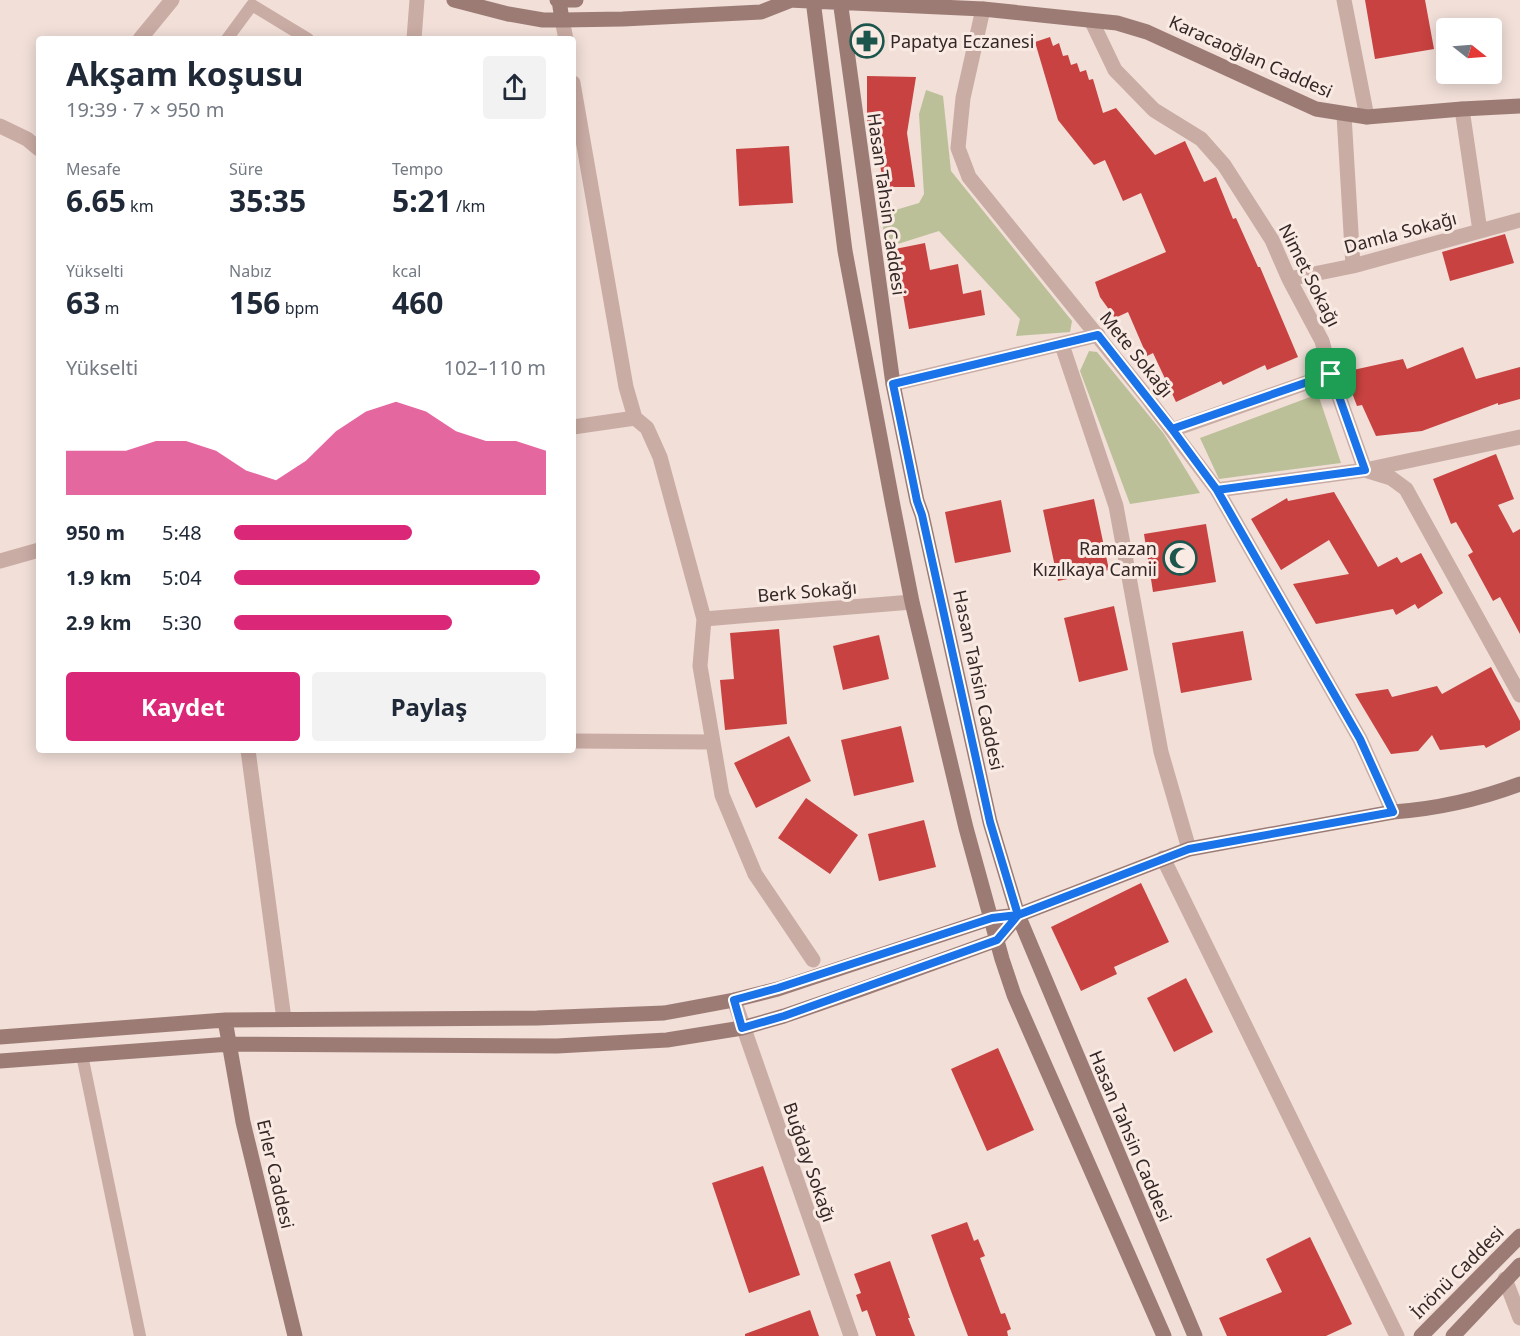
<!DOCTYPE html>
<html lang="tr">
<meta charset="utf-8">
<style>
:root{--surface:#fff;--page:#f2f2f3;--text:#1f2937;--muted:#747a83;--accent:#db2777}
body{margin:0;font-family:"Noto Sans",sans-serif;background:var(--page);color:var(--text);height:100vh;display:flex;flex-direction:column;font-size:22px;white-space:nowrap}
*{box-sizing:border-box;margin:0}
p{font-size:20px;color:var(--muted)}
.icon{flex:none;width:33px;height:33px;fill:none;stroke:currentColor;stroke-width:2;stroke-linecap:round;stroke-linejoin:round}
.map{position:relative;flex:1;overflow:hidden}
.panel{position:absolute;left:36px;top:36px;width:540px;height:717px;display:flex;flex-direction:column;background:var(--surface);border-radius:6px;box-shadow:0 3px 15px #0003}
.panel>*{flex:none}
.needle{width:39px;rotate:107deg}
.tools{position:absolute;left:1436px;top:18px;display:grid;gap:12px}
.tools a{display:grid;place-items:center;width:66px;height:66px;border-radius:6px;background:var(--surface);box-shadow:0 3px 15px #0003;font-size:30px}
.pin{position:absolute;display:grid;place-items:center;width:51px;height:51px;color:#fff;margin:-26px;border-radius:12px;box-shadow:0 3px 9px #0006}
.round{display:grid;place-items:center;flex:none;width:63px;height:63px;border-radius:6px;background:var(--page)}
.overview{display:flex;align-items:center;justify-content:space-between;height:102px;padding:0 30px}
h1{font-size:33px;font-weight:700;line-height:45px}
.metrics{display:grid;grid-template-columns:repeat(3,1fr);gap:9px;height:102px;padding:6px 30px}
.metrics div{display:grid;align-content:center}
.metrics b{font-size:30px;font-weight:700}
.metrics small{font-size:16px;font-weight:400}
.metrics p{font-size:16px}
.chart{height:168px;padding:12px 30px}
.chart p{display:flex;justify-content:space-between}
.chart svg{width:100%;height:108px;margin-top:6px;fill:var(--accent);opacity:.7}
.button{display:flex;gap:12px;margin-top:auto;padding:12px 30px}
.button a{flex:1;height:69px;border-radius:6px;background:var(--accent);color:#fff;font-size:24px;font-weight:700;line-height:69px;text-align:center}
.button a+a{background:var(--page);color:var(--text)}
ul{padding:0 30px;list-style:none;font-size:20px}
li{display:grid;grid-template-columns:96px 72px 1fr;align-items:center;height:45px}
li i{height:15px;border-radius:8px;background:var(--accent)}
.map>svg:first-child{display:block}
.green{fill:#bbc098}
.building{fill:#c74240}
.lines{fill:none;stroke-linecap:round;stroke-linejoin:round}
.lane{stroke:#c9aca4;stroke-width:12}
.street{stroke:#c9aca4;stroke-width:15}
.secondary{stroke:#9c7b75;stroke-width:15}
.route-casing{stroke:#fff;stroke-width:12}
.route{stroke:#1a73e8;stroke-width:8}
.labels{text-anchor:middle;dominant-baseline:central;stroke-width:6;stroke-linejoin:round;paint-order:stroke}
.poi-label{font-size:18px;fill:#342726;stroke:#f9eae4;text-anchor:start}
.street-label{font-size:18px;fill:#342726;stroke:#f9eae4}
</style>
<div class="map">
<svg width="1520" height="1336" viewBox="0 0 1520 1336">
<rect width="100%" height="100%" fill="#f1dfd8"/>
<path class="green" d="M926,90L943,96L951,171L1072,321L1070,332L1016,336L1020,319L939,231L885,248L882,214L919,203L924,194L919,114Z
M1089,351L1097,352L1164,434L1200,493L1130,504L1080,371Z
M1318,394L1341,463L1219,479L1200,438Z"/>
<path class="building" d="M1365,0H1425L1434,49L1375,59Z
M1050,37L1053,46L1059,43L1063,56L1068,55L1071,65L1077,63L1080,72L1086,70L1089,80L1093,79L1103,113L1116,108L1155,155L1185,141L1204,182L1216,177L1233,219L1236,218L1258,267H1260L1298,357L1267,370L1265,365L1223,385L1221,381L1176,402L1153,353L1147,356L1128,312L1115,318L1100,297L1095,282L1166,252L1141,193L1123,201L1105,160L1094,165L1058,120L1035,42Z
M867,76L916,77L907,133L915,187H884L873,126H867Z
M789,146L793,203L739,206L736,149Z
M1505,234L1514,263L1450,281L1442,252Z
M925,243L930,270L958,264L963,294L981,290L985,315L909,329L895,249Z
M1463,347L1476,379L1520,367V399L1498,405V403L1422,431L1376,436L1362,405L1357,406L1344,372L1403,359L1407,369Z
M1496,454L1514,499L1498,505L1513,533L1520,529V634L1500,597L1493,601L1468,555L1473,552L1456,522L1451,524L1433,479Z
M1334,492L1378,567L1397,557L1401,563L1421,553L1443,593L1418,609L1415,604L1396,615L1393,609L1316,624L1293,584L1349,574L1329,540L1281,570L1251,519L1287,498L1288,501Z
M1094,499L1109,570L1058,581L1043,510Z
M1001,500L1011,552L955,563L945,512Z
M1206,524L1216,582L1153,592L1144,534Z
M1114,606L1128,670L1079,682L1064,618Z
M779,629L787,724L725,730L720,680L734,679L730,633Z
M1243,631L1252,680L1181,693L1172,643Z
M879,635L889,679L843,690L833,646Z
M1491,667L1520,721V730L1486,748L1484,745L1440,750L1432,735L1418,751L1391,754L1355,694L1388,689L1392,697L1437,686L1442,694Z
M901,726L914,782L854,796L841,740Z
M789,736L811,781L756,808L734,763Z
M806,798L858,835L830,874L778,838Z
M924,820L936,867L879,881L868,834Z
M1141,883L1169,942L1114,967L1117,974L1081,991L1051,927Z
M1186,978L1213,1032L1174,1052L1147,998Z
M998,1048L1034,1130L987,1151L951,1069Z
M763,1166L800,1275L749,1293L712,1183Z
M967,1222L974,1241L978,1239L985,1256L980,1258L1001,1314L1005,1313L1011,1329L1007,1331L1008,1336H968L951,1291L931,1235Z
M1310,1237L1352,1324L1326,1336H1227L1219,1318L1282,1292L1266,1259Z
M890,1261L910,1318H908L915,1336H876L867,1310L862,1312L856,1295L861,1293L854,1274Z
M810,1310L819,1336H745V1334Z"/>
<g class="lines">
<path class="lane" d="M227,39L252,5L308,39
M82,1055L140,1336"/>
<path class="street" d="M1344,0L1367,117
M983,9L963,98L958,148L969,177L1146,396L1217,490L1360,739L1393,812
M562,20L566,39
M1092,22L1115,70L1154,110L1201,139L1224,165L1272,240L1289,279L1322,341L1331,374L1365,470L1391,478L1406,489L1520,695
M140,39L172,0
M414,39L417,0
M573,83L626,387L635,418L647,428L660,457L704,619L700,666L722,795L755,874L813,960
M1462,109L1480,231
M1344,115L1353,266
M0,126L27,139L39,149
M1289,279L1353,266L1520,220
M1062,345L1116,506L1161,752L1189,849
M893,384L1098,335
M573,427L635,418
M1172,430L1331,374
M1217,490L1365,470L1520,437
M0,561L39,550
M704,619L912,602
M573,741L713,742
M248,750L284,1019
M1163,858L1397,1336
M734,1000L851,1336
M1505,1279L1520,1318"/>
<path class="secondary" d="M454,0L508,14L543,20H562L623,19L761,12L789,1
M557,0H576
M559,0L562,20
M788,0L983,9L1117,23L1147,32L1316,109L1367,117L1462,109L1520,106
M813,0L845,251L893,506L912,602L966,828L1002,959L1014,995L1164,1336
M840,0L893,384L917,501L922,515L990,822L1018,915L1195,1336
M225,1020L243,1122L295,1336
M0,1037L225,1020L537,1018L664,1013L734,1000L778,989L992,918L1018,915L1189,849L1393,812C1435,809 1480,799 1520,784
M0,1061L230,1044L557,1046L667,1040L742,1028L784,1016L862,989L997,940L1018,915
M1421,1336L1520,1236
M1453,1336L1520,1265"/>
</g>
<g class="lines">
<g class="route-casing">
<path id="route" d="M1331,374L1172,429L1217,490L1360,739L1393,812L1189,849L1018,915L997,940L784,1016L742,1028L734,1000L778,988L992,918L1018,915L990,822L922,515L917,501L893,384L1098,335L1172,429L1217,490L1365,470L1331,374"/>
</g>
<use href="#route" class="route"/>
</g>
<defs>
<g id="pharmacy-ring" transform="scale(1.725)"><circle r="9.5" fill="#f9eae4" stroke="#1b554c" stroke-width="1.5"/><path d="M-2-6h4v4h4v4h-4v4h-4v-4h-4v-4h4Z" fill="#1b554c"/></g>
<g id="mosque-ring" transform="scale(1.725)"><circle r="9.5" fill="#f9eae4" stroke="#1b554c" stroke-width="1.5"/><path d="M3.5-4.9A6 6 0 1 0 3.5 4.9A5 5 0 1 1 3.5-4.9Z" fill="#1b554c"/></g>
</defs>
<g fill-rule="evenodd">
<use href="#pharmacy-ring" x="867" y="41"/>
<use href="#mosque-ring" x="1180" y="558"/>
</g>
<g class="labels">
<g class="poi-label">
<text x="890" y="41">Papatya Eczanesi</text>
<text x="1157" y="548" text-anchor="end">Ramazan<tspan x="1157" dy="21">Kızılkaya Camii</tspan></text>
</g>
<g class="street-label">
<text transform="translate(1251 56) rotate(24)">Karacaoğlan Caddesi</text>
<text transform="translate(887 204) rotate(82)">Hasan Tahsin Caddesi</text>
<text transform="translate(1400 232) rotate(-15)">Damla Sokağı</text>
<text transform="translate(1310 275) rotate(63)">Nimet Sokağı</text>
<text transform="translate(1137 354) rotate(51)">Mete Sokağı</text>
<text transform="translate(807 591) rotate(-5)">Berk Sokağı</text>
<text transform="translate(979 680) rotate(78)">Hasan Tahsin Caddesi</text>
<text transform="translate(1131 1136) rotate(67)">Hasan Tahsin Caddesi</text>
<text transform="translate(810 1162) rotate(71)">Buğday Sokağı</text>
<text transform="translate(276 1174) rotate(77)">Erler Caddesi</text>
<text transform="translate(1457 1272) rotate(-45)">İnönü Caddesi</text>
</g>
</g>
</svg>
<div class="tools">
<a><svg class="needle" viewBox="-14 -14 28 28"><path d="M0-13l5 13h-10z" fill="#e53935"/><path d="M0 13l5-13h-10z" fill="#747a83"/></svg></a>
</div>
<div class="pin" style="left:1331px;top:374px;background:#1e9e55"><svg class="icon" aria-label="arrive" viewBox="0 0 24 24"><path d="M6 21V4h12l-3 4 3 4H6"/></svg></div>
<section class="panel">
<div class="overview"><div><h1>Akşam koşusu</h1><p>19:39 · 7 × 950 m</p></div><a class="round"><svg class="icon" aria-label="share" viewBox="0 0 24 24"><path d="M12 15V3M7 8l5-5 5 5M5 13v7h14v-7"/></svg></a></div>
<div class="metrics">
<div><p>Mesafe</p><b>6.65<small> km</small></b></div>
<div><p>Süre</p><b>35:35</b></div>
<div><p>Tempo</p><b>5:21<small> /km</small></b></div>
</div>
<div class="metrics">
<div><p>Yükselti</p><b>63<small> m</small></b></div>
<div><p>Nabız</p><b>156<small> bpm</small></b></div>
<div><p>kcal</p><b>460</b></div>
</div>
<div class="chart"><p><span>Yükselti</span>102–110 m</p>
<svg viewBox="0 0 160 44" preserveAspectRatio="none"><path d="M0 44V26L10 26L20 26L30 22L40 22L50 26L60 34L70 38L80 30L90 18L100 10L110 6L120 10L130 18L140 22L150 22L160 26V44z"/></svg>
</div>
<ul>
<li><b>950 m</b>5:48<i style="width:57%"></i></li>
<li><b>1.9 km</b>5:04<i style="width:98%"></i></li>
<li><b>2.9 km</b>5:30<i style="width:70%"></i></li>
</ul>
<div class="button"><a>Kaydet</a><a>Paylaş</a></div>
</section>
</div>
